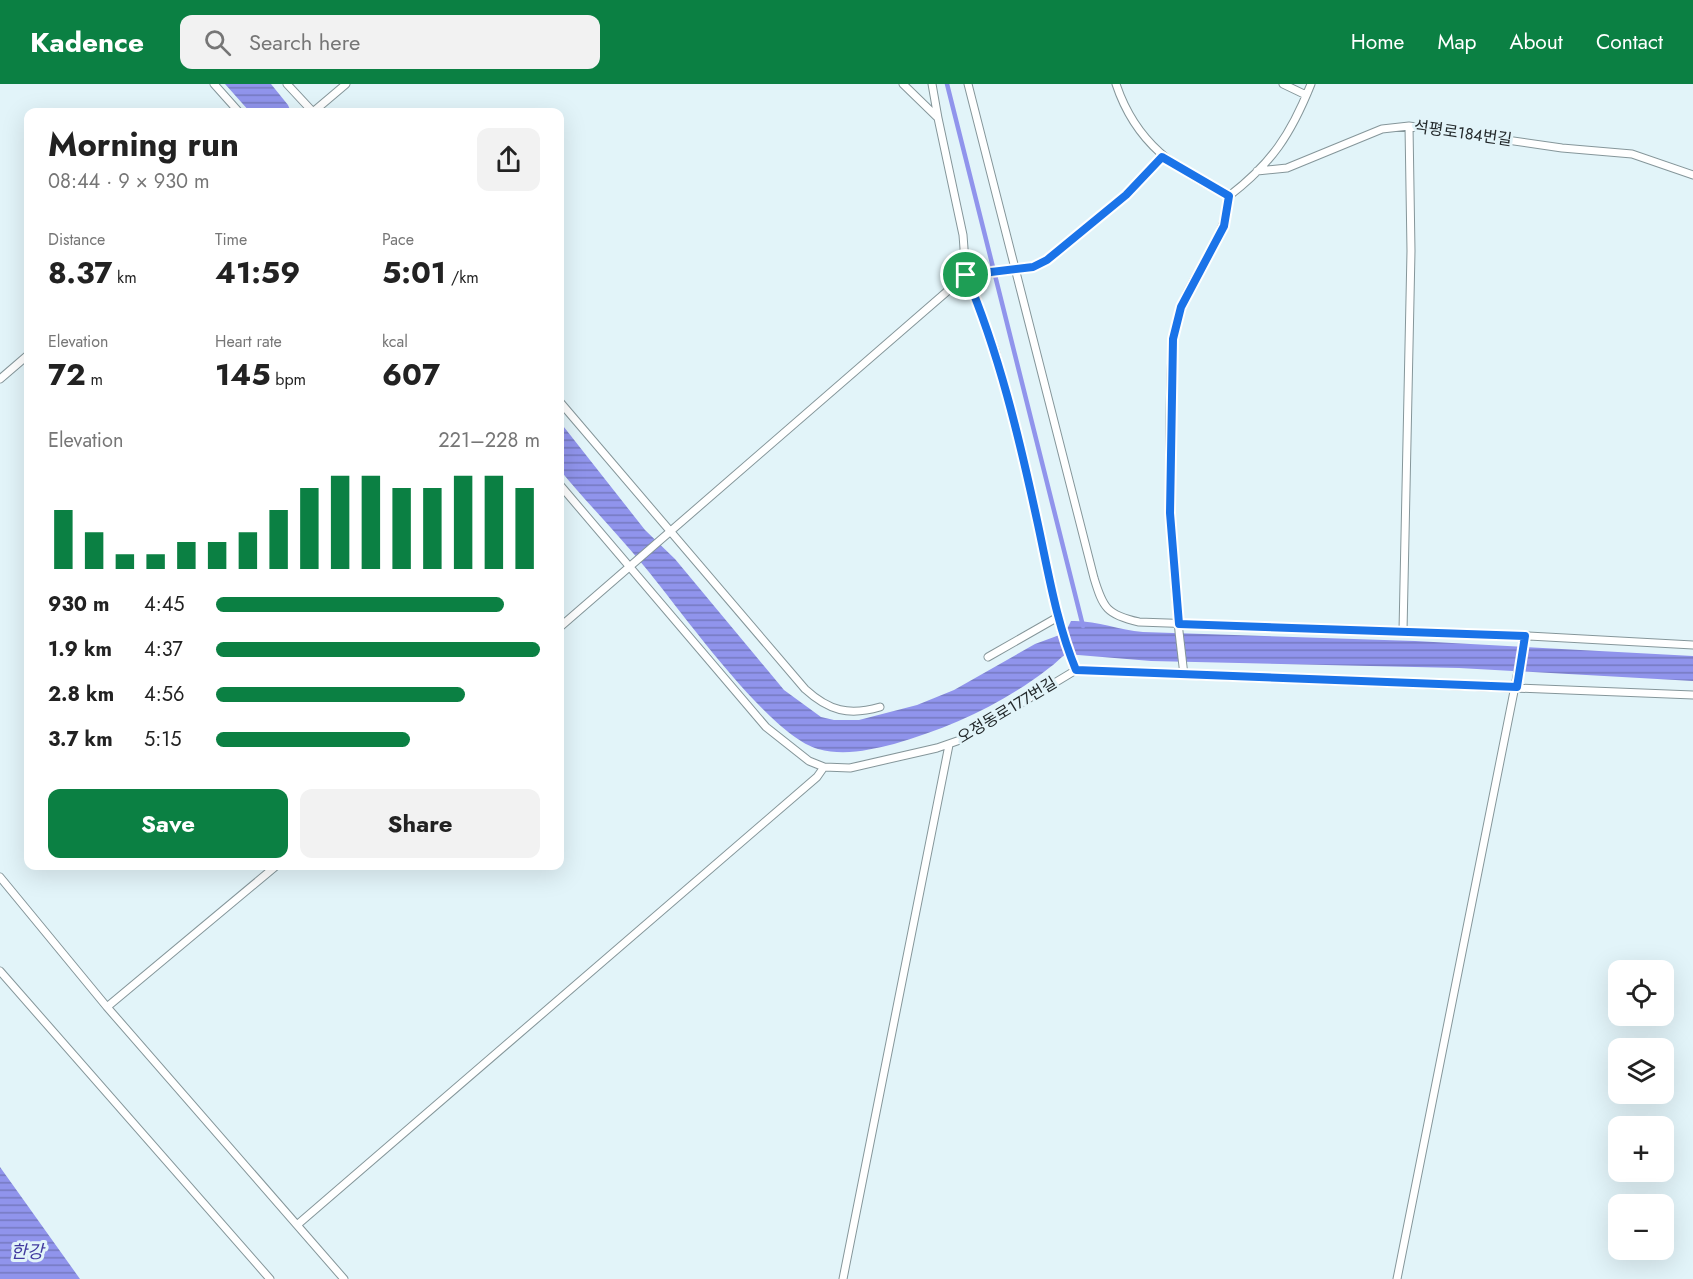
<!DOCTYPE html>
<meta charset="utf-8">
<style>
:root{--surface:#fff;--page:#f2f2f2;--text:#222;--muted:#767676;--accent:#0b8043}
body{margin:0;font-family:Jost,"Noto Sans KR",sans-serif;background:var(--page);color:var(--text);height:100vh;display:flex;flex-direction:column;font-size:22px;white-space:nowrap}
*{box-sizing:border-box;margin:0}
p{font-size:20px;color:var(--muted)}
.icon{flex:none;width:33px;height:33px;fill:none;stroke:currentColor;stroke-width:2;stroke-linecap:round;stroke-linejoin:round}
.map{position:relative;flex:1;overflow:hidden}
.side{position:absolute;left:24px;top:24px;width:540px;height:762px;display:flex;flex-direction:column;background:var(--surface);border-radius:12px;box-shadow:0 6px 24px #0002}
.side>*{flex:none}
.buttons{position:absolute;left:1608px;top:876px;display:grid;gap:12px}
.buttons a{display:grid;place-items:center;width:66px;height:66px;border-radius:12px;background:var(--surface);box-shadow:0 6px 24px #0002;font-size:30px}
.pin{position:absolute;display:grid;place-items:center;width:51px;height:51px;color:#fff;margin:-26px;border:3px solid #fff;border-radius:50%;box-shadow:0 2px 6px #0007}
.round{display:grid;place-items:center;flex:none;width:63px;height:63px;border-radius:12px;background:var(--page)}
.headline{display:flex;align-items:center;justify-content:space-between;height:102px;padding:0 24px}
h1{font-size:33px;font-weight:700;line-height:45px}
.metrics{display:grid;grid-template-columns:repeat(3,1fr);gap:9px;height:102px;padding:6px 24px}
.metrics div{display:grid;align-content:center}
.metrics b{font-size:30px;font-weight:700}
.metrics small{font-size:16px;font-weight:400}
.metrics p{font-size:16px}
.chart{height:168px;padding:12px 24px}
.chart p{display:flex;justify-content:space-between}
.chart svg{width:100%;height:108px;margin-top:6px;stroke:var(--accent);stroke-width:6}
.button{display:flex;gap:12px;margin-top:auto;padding:12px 24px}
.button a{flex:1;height:69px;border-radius:12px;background:var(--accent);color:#fff;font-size:24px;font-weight:700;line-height:69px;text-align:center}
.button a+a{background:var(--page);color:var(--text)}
ul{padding:0 24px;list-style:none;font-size:20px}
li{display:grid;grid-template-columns:96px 72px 1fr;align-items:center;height:45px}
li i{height:15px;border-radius:8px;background:var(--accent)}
header{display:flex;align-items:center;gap:36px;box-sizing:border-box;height:84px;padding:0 30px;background:var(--accent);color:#fff}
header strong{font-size:28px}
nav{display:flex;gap:33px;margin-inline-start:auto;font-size:21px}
.search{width:420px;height:54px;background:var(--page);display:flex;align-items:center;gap:15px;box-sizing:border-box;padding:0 21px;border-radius:12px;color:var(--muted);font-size:22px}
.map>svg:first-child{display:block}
.water{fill:url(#water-rules)}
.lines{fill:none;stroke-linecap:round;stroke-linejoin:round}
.stream{stroke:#9094ec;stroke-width:4.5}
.lane-casing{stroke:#85969a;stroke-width:9}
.lane{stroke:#fff;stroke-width:7}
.route-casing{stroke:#fff;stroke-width:12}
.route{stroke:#1a73e8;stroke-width:8}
.labels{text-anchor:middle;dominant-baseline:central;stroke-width:6;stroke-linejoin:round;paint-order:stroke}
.street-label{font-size:16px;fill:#23292b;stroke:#e2f4f9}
.water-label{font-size:18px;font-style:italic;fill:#413a9f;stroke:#e2f4f9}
</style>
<header>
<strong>Kadence</strong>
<div class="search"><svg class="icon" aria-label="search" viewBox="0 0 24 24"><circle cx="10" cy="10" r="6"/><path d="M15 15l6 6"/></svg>Search here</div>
<nav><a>Home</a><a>Map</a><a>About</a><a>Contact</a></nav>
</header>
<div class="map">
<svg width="1693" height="1195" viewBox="0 0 1693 1195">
<defs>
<pattern id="water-rules" width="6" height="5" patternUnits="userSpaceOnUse" patternTransform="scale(1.5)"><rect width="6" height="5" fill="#9094ec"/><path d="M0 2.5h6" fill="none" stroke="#7579bf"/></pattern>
</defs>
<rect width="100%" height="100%" fill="#e2f4f9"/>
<path class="water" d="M225,0H271L288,21L291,28H250Z
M560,338L645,446L675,475L784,606L821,633L834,636H859L917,621L954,606L1035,560L1065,549L1071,537C1096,536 1118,546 1143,548L1415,557L1693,572V597L1459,584L1151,577L1066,570C1060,574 1055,580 1049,584C1003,620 950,644 894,660C870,666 844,672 818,665C768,651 680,525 644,482C617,449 587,419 560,386Z
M0,1083L80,1195H0Z"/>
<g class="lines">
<path class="stream" d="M947,0L1083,542"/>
<g class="lane-casing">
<path id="lane" d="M214,0L239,28
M287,0L313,28
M903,0L938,34L963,151L966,191L995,266L1027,389L1061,546L1076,586
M932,0L938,34
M968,0L1094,494C1103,524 1107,531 1139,538L1508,551L1693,561
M1283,0L1306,11
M313,28L346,0
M1257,87L1287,84L1382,45L1409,42L1562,64L1632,70L1693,91
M1229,112C1272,79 1291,50 1311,0
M0,295L28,271
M560,318L805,605C829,627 849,632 880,623
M560,401L766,643L809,677L824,683L850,684L937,664L960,656L1076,586L1184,591C1173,504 1168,419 1170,332C1171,300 1170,268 1177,237C1187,192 1226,160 1229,112C1175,85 1136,60 1116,0
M560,543L966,191L1033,183L1047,176L1126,111L1162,73
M1403,547L1411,167L1409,42
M988,573L1058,533
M1184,591L1693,611
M0,793L107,923L344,1195
M0,887L270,1195
M107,923L276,782
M297,1141L817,693L824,683
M843,1195L949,661
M1397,1195L1525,552"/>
</g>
<use href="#lane" class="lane"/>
</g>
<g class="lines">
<g class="route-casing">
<path id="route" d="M1162,73L1229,112L1224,142L1181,223L1173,255L1170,429L1179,540L1525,552L1517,603L1076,586C1056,538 1048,486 1037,436C1019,353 999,269 966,191L1033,183L1047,176L1126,111Z"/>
</g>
<use href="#route" class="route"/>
</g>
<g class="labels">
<g class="street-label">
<text transform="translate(1463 49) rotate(8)">석평로184번길</text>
<text transform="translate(1007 626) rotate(-31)">오정동로177번길</text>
</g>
<g class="water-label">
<text x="27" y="1168">한강</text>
</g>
</g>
</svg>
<div class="buttons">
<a><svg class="icon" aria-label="locate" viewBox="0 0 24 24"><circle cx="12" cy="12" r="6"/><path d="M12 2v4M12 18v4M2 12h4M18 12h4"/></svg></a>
<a><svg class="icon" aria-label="layers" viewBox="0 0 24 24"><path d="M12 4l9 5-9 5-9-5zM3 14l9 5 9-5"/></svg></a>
<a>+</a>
<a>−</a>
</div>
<div class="pin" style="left:966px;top:191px;background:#1e9e55"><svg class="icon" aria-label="arrive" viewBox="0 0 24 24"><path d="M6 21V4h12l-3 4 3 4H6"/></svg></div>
<section class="side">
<div class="headline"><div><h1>Morning run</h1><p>08:44 · 9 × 930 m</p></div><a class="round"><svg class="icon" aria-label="share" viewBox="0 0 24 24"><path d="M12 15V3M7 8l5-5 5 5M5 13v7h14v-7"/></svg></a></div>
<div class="metrics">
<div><p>Distance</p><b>8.37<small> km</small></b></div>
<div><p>Time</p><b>41:59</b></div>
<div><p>Pace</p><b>5:01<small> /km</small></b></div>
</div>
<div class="metrics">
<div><p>Elevation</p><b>72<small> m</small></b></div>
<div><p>Heart rate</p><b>145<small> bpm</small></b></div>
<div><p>kcal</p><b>607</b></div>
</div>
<div class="chart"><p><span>Elevation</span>221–228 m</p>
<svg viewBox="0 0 160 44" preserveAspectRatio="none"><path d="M5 44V20M15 44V29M25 44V38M35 44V38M45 44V33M55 44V33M65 44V29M75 44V20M85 44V11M95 44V6M105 44V6M115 44V11M125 44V11M135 44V6M145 44V6M155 44V11"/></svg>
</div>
<ul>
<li><b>930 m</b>4:45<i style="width:89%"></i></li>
<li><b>1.9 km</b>4:37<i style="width:100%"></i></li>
<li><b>2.8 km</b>4:56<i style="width:77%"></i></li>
<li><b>3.7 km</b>5:15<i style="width:60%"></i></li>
</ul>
<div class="button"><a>Save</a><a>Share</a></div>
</section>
</div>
